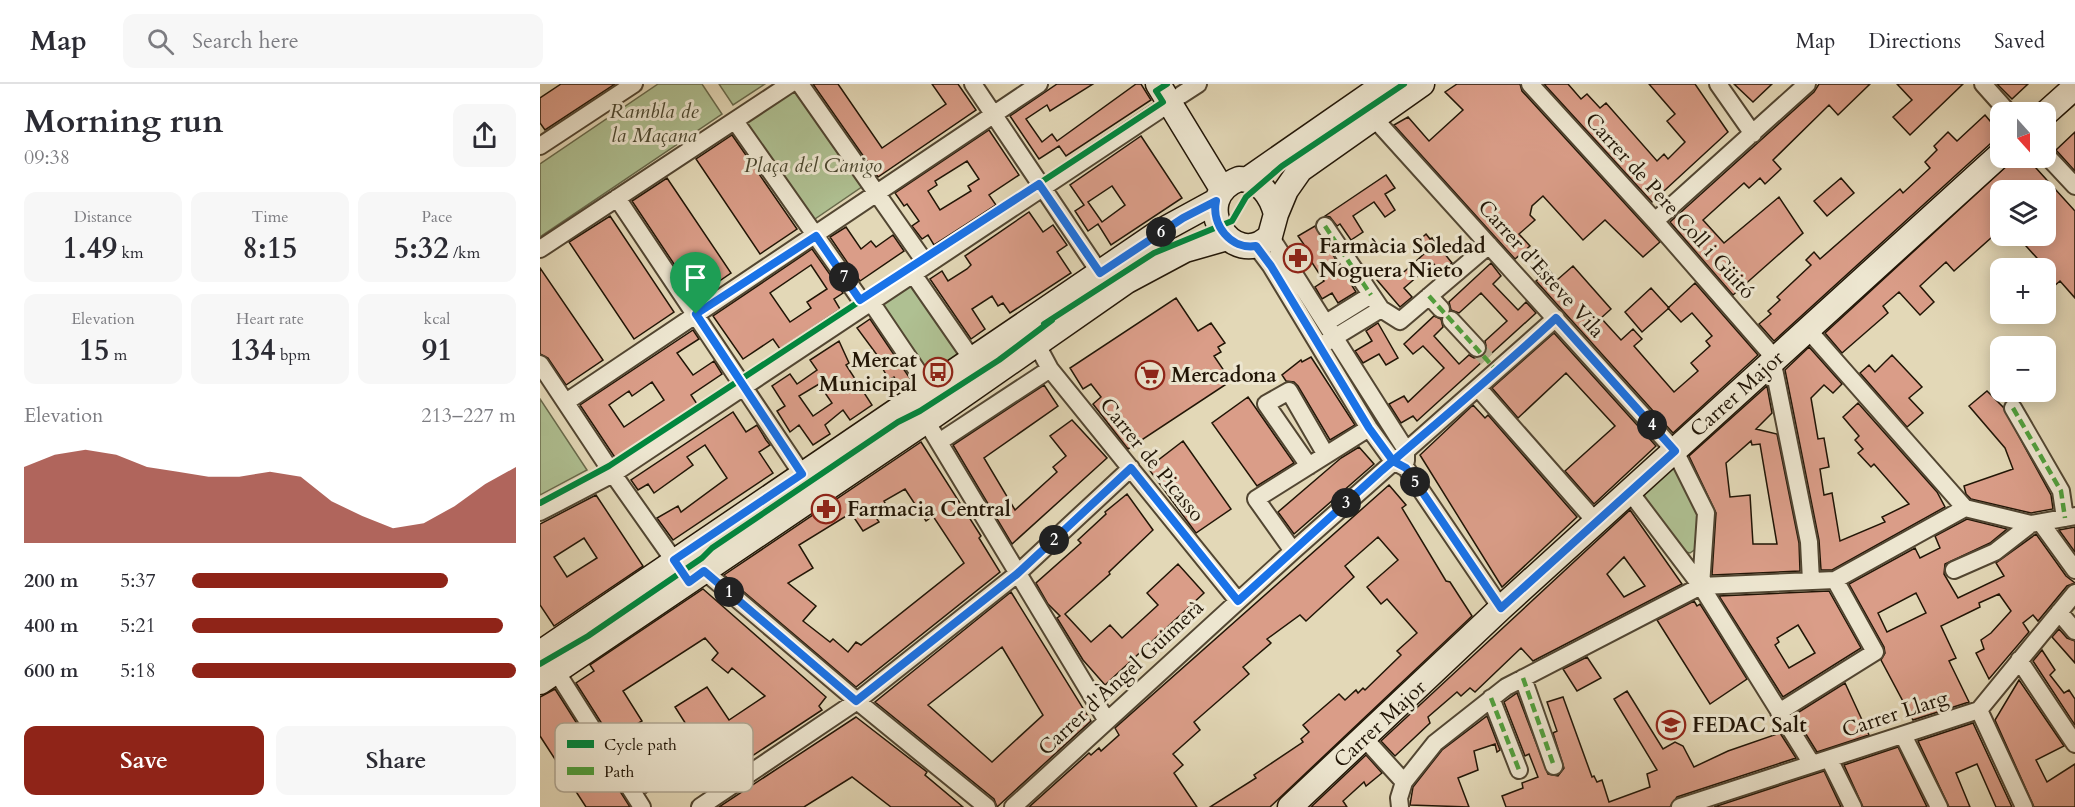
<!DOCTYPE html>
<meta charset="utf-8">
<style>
:root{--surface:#fff;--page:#f7f7f7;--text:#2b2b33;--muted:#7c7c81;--line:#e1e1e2;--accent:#8f2418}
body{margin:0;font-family:Cardo,serif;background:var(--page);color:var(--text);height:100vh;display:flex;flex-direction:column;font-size:22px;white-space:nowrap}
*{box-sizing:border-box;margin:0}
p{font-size:20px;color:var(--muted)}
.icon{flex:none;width:33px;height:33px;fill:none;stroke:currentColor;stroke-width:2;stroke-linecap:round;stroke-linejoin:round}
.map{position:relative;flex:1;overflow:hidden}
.side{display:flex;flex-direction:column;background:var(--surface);width:540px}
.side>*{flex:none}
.needle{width:39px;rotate:159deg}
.fabs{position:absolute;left:1450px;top:18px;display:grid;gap:12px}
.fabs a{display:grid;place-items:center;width:66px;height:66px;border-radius:12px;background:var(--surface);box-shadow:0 3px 15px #0003;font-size:30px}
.pin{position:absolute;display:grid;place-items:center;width:51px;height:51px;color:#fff;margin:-62px -26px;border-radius:50% 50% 50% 0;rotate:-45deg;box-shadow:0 0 6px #0007}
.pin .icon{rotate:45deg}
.km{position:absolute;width:30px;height:30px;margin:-15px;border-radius:50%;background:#222;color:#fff;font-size:16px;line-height:30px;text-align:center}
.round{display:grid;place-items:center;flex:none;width:63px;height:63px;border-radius:12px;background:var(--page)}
.head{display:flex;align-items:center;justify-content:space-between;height:102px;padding:0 24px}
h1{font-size:33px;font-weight:600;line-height:45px}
.metrics{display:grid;grid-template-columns:repeat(3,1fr);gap:9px;height:102px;padding:6px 24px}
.metrics div{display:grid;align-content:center;border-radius:12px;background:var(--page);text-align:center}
.metrics b{font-size:30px;font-weight:600}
.metrics small{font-size:16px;font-weight:400}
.metrics p{font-size:16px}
.chart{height:168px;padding:12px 24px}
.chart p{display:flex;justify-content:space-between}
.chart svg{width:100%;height:108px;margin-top:6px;fill:var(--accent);opacity:.7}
.cta{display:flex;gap:12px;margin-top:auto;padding:12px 24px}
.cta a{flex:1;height:69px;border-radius:12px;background:var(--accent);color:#fff;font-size:24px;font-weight:600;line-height:69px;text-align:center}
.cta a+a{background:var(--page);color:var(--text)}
ul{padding:0 24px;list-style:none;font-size:20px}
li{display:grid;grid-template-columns:96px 72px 1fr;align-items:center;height:45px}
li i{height:15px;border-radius:8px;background:var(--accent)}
header{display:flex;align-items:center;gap:36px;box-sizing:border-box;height:84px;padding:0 30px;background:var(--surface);border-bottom:2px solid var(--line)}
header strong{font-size:28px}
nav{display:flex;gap:33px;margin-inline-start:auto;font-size:21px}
.search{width:420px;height:54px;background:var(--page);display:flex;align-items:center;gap:15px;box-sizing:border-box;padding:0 21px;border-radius:12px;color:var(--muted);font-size:22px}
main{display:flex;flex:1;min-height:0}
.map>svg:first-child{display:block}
.green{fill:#afc092;stroke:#686a4c;stroke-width:1.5}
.building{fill:#da9d88;stroke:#211506;stroke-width:1.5;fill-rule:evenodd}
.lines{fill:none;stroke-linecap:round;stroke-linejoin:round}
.street-tunnel{stroke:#bcb194;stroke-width:16;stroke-dasharray:16 8;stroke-linecap:butt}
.street-casing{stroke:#524632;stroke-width:20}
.secondary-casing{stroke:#211506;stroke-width:27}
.street{stroke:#ede6d0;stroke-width:16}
.secondary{stroke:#ede6d0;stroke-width:24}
.quiet{stroke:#50a03d;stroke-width:4.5;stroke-dasharray:9 4.5;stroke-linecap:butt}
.cycleway-casing{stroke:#ede6d0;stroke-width:10}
.cycleway{stroke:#00873e;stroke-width:6}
.route-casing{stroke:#fff;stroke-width:12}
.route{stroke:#1a73e8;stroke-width:8}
.labels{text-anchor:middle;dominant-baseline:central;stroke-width:6;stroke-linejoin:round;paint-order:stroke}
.park-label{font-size:21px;font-style:italic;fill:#4c4830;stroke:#ede6d0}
.street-label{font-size:21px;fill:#211506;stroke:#ede6d0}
.poi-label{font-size:21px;font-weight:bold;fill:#211506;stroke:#ede6d0;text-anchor:start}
.key{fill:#ede6d0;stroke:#b0a793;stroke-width:1.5}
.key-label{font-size:16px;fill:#211506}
</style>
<header>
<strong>Map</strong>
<div class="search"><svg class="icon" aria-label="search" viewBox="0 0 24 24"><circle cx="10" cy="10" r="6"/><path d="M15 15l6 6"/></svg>Search here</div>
<nav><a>Map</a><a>Directions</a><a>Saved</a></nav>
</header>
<main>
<section class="side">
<div class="head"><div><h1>Morning run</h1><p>09:38</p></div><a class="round"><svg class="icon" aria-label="share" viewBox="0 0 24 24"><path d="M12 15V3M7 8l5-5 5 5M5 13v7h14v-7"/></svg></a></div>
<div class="metrics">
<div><p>Distance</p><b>1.49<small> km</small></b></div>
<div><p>Time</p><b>8:15</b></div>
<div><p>Pace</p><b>5:32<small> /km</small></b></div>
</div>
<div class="metrics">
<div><p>Elevation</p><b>15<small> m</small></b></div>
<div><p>Heart rate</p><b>134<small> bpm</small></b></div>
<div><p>kcal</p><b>91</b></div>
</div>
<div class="chart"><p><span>Elevation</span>213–227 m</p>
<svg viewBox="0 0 160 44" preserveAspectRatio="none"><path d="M0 44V13L10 8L20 6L30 8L40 13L50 15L60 17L70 17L80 15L90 17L100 27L110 33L120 38L130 36L140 29L150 20L160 13V44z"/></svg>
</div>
<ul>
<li><b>200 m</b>5:37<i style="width:79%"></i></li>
<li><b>400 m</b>5:21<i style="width:96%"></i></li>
<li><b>600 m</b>5:18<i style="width:100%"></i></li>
</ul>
<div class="cta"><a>Save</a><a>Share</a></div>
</section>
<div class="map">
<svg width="1535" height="723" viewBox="0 0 1535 723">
<rect width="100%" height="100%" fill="#e3d8b7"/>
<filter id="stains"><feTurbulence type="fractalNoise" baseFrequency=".00333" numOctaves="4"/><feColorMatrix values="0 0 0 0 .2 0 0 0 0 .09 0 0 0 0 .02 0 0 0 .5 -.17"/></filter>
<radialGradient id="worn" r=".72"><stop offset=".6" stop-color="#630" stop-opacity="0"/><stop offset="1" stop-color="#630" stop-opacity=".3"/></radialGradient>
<path class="green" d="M118,0H162L182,30L0,153V80Z
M179,0H225L193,21Z
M256,3L326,100L272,137L205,39Z
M373,196L422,268L390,290L341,218Z
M0,315L47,386L0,411Z
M1136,381L1160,430V462L1150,469L1142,467L1103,415L1105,410Z"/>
<path class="building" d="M21,0H75L5,46L0,39V14Z
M273,0H298L342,64L406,20L392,0H418L436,26L338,93Z
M517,0H553L510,27L507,21L486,35L502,58L512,50L517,57L596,0H601L611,16L526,72L519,62L499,75L470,32Z
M917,0H980L982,7L1120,158L1103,173L1065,136L1043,156L1003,112L992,122L990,131L995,136L979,150L990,162L975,175L854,41L868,33L889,57L923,26L905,8Z
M1004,0H1028L1041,15L1047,10L1060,24L1066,19L1117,77L1124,70L1128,75L1145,58L1127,37L1135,30L1109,0H1155L1188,48L1112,118Z
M1194,0H1232L1213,18Z
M1279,0H1330L1298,31L1289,21L1233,76L1241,85L1225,100L1220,94L1209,104L1204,99L1163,136L1184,159L1239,113L1263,149L1193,211L1130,138L1274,8Z
M1357,0H1423L1370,51L1353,33L1372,16Z
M1457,0H1488L1472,15Z
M1445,31L1461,50L1234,257L1219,240L1231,230L1228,227L1240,216L1237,213L1271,181L1266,176L1274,168L1280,175L1360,105L1363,109L1390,84L1385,78L1397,66L1394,62L1408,48L1417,57Z
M449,46L479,91L449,111L456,121L433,136L394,161L388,151L382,155L372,142L379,137L367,120L364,122L355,109ZM427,77L439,95L428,102L431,107L400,126L388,107L397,101L395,97Z
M1535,48V87L1516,66Z
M192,51L257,145L220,170L156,75Z
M601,52L642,114L571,161L558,140L548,147L535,127L544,121L530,101ZM572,102L585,121L562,138L548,118Z
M1487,74L1535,127V214L1520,197L1506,209V184L1477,152H1506V106H1461V145L1414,187L1406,178L1380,202L1394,218L1380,231L1359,208L1343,222L1348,229L1302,269L1285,249L1474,75Z
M846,91L855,104L845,110L855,126L845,133L834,118L813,132L823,148L811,156L800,140L797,142L790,133L785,132Z
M127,94L191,189L156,213L92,117Z
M1301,94L1314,109L1287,132L1274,117Z
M489,128L503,148L513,141L527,161L517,168L531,189L470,229L463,219L458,222L452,212L432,225L445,245L431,255L390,195L402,187L408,197L427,185L431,181L425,172Z
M70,132L134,228L94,255L29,158Z
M775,142L816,208L798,219L792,209L782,215L775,203L784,197L771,177L762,183L753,169L765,162L758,152Z
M306,143L321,165L331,157L336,163L353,151L364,167L320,197L290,153Z
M886,150L890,155L892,154L912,179L901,188L893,179L864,204L872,213L860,223L837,196L848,186L856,195L884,170L875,160Z
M272,165L303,209L294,215L300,225L240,265L233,255L203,275L173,232ZM271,181L287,205L267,218L271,224L250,238L230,209Z
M951,179L961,192L953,200L978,226L986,218L996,229L877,337L873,332L861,339L849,320L864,312L868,318L904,284L883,262L873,270L864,260L894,232L901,235L903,243L894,252L919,280L929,271L934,274L944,272L947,267L945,257L967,237L941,209L919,229L911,226L909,218Z
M1033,182L1071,225L1061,234L1081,256L1093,245L1102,255L1094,262L1134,308L1158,287L1151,279L1170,262L1166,257L1172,252L1152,229L1141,238L1128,224L1155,199L1218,271L1133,349L996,197L1009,186L1017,196Z
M0,184L63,276L26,301L8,274L0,270Z
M1111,204L1129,224L1102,248L1085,228Z
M636,214L658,247L671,239L685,259L678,263L681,268L674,272L691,297L588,365L553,320L561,313L551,300L543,305L530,284Z
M330,235L371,296L360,303L354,293L349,296L343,285L346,283L317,244Z
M838,239L858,274L846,281L839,270L823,279L815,267L832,257L826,247Z
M153,246L159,255L137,269L153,291L174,277L182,290L151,311L157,320L76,375L40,321ZM112,298L124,316L84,343L69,321L89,307L92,312Z
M1014,249L1116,362L1054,420L1025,387L1075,342L1026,289L978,334L952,304Z
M299,257L309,279L306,281L332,321L310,336L303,326L285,341L290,350L273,361L259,341L250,348L237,327L245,322L232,302L250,290L257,300L277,286L270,276ZM279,300L292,319L273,332L259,312Z
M1269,263L1302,300L1293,309L1284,301L1271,314L1278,355L1284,354L1289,383L1280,385L1284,411L1292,409L1300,457L1345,438L1342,433L1369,420L1334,380L1331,383L1318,369L1323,365L1315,356L1319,352L1303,333L1318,319L1397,408L1405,423L1292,486H1281L1279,456L1245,286Z
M1352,271L1382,303L1369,314L1383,329L1367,343L1320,289L1329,281L1335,288Z
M771,273L815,341L790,356L758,302L754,298L746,297L742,291L761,276L762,278Z
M504,301L518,322L444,374L475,426L517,388L513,383L526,372L510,352L532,336L567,374L472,460L413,361Z
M1227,302L1232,329L1216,345L1237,350L1259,459L1260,487L1172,491L1176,429L1149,372ZM1211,357L1212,361L1220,360L1237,460H1213L1210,411L1190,413L1186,379Z
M1447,307L1463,323L1511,411L1513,425L1491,429L1431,415L1426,410L1424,402L1473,385L1465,364L1429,322Z
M708,313L754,379L717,402L672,339Z
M933,321L945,334L948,331L1037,433L962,503L880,371Z
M193,328L206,348L217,341L226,356L230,361L219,368L233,389L133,456L117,434L138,422L141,428L187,394L165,361L147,373L153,381L114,409L108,400L98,406L91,396Z
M643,357L691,425L656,449L608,384Z
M381,358L441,452L439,454L460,488L316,603L184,491ZM365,405L386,437L393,432L424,479L321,561L316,558L308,568L293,555L290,558L263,537L276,522L248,499L273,484L259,461L311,429L323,447L339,438L333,429L346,421L344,417Z
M819,363L834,380L754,450L738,428L801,374Z
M849,401L866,421L862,424L906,497L910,498L932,532L730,723H670L716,694L714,691L763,658L761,655L769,648L763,641L799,610L805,616L816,606L818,609L823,604L825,606L861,571L857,567L877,549L847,515L841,520L827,503L858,476L838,453L805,482L814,493L766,537L760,531L727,555L731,559L703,583L709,590L654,638L660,646L633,670L643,681L634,689L657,723H489L549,669L551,671L559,664L561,667L579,651L575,644Z
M587,410L613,446L569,488L570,490L525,530L551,558L570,541L582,554L618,521L607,509L638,480L664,509L565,601L543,576L517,534L520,532L508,520L496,499L541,459L538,456L566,430L565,428Z
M56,411L103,482L14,542L0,521V440ZM44,454L57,474L27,493L14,473Z
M1090,426L1142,500L993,577L981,564L935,608L930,604L921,612L917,608L888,633L890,639L855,672L841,657ZM1084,473L1105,502L1084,513L1067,490Z
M1427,435L1467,445L1450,459L1405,480L1404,490L1418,514L1464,492L1456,479L1496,450L1526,492L1535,499L1527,502L1498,537L1493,531L1483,539L1489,548L1449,595L1436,569L1444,565L1441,556L1451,549L1471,527L1459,510L1439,519L1440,523L1401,542L1416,574L1409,577L1429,618L1373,636L1341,576L1345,569L1344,563L1309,500L1375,464L1380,474L1400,464L1395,452ZM1376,509L1386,529L1347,548L1338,529Z
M1535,443V468L1519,446Z
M163,505L286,613L279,622L282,626L162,705L147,682L165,670L135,623L167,603L189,636L225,612L192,584L188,589L172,576L178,569L165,554L83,607L102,637L92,643L114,678L124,672L135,690L106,709L36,599L54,587L50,581Z
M1289,507L1321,564L1243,613L1179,512ZM1258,541L1275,569L1249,584L1235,561L1239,558L1237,554Z
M471,508L551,637L457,723L454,715L335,618ZM462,563L503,631L452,678L388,621Z
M1154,517L1157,522L1160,520L1207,595L1170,620L1117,536Z
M1519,545L1527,554L1535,557V579L1512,553Z
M1502,566L1515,586L1510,591L1524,609L1529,606L1535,615V641L1493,577Z
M1047,573L1061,594L1037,607L1023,585Z
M1479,596L1524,662L1496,676L1507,698L1535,680V723H1494L1455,636Z
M1305,599L1329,651L1277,668L1254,631Z
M15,605L90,723H46L0,652V613Z
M1087,607L1123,665L1135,658L1143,662L1154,683L1188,667L1240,649L1256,674L1137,713L1130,723H966L962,712L983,704L982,699L998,693L989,670L985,672L964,618L977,609L1008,690L1018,692L1024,684L1013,649L1017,647L1007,618L1023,613L1052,693L1054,692L1057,698L1062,696L1069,718L1110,703L1107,690L1117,686L1074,615Z
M947,632L960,666L957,668L955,660L934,667L938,686L918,694L929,723L870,721L873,703L902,666Z
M316,633L387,688L385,691L423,723H351L312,693L264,723H179Z
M1433,639L1472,723H1456L1437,680L1416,689L1430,723H1409L1378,657Z
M1358,663L1387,723H1323L1304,681Z
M826,671L842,689L826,702L824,698L803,717L807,723H771Z
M1284,687L1301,723H1174Z"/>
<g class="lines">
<path class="street-tunnel" d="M937,264L947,275"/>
<g class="street-casing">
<path id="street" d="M260,0L387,181
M433,0L560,189
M990,0L1115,137L1231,270L1269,458L1271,497
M1178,0L1213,50
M1443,0L1468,28
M641,11L658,0
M833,33L1135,367L1166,429L1161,502
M195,37L325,222
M0,62L94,0
M1506,71L1535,102
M77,114L262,390
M1115,137L1267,0
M785,142L841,225L860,237L949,161
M730,152L866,366V377
M716,162L731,182L829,344L853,377L866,384L961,524
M0,165L250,0
M373,190L432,275
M889,212L901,225
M331,218L389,304
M911,236L937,264
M786,239L831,211
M1269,247L1425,424
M787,258L841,225
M496,259L510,285L698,517
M0,280L73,390L140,485
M938,304L1056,438
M26,318L499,0
M1473,324L1521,407L1525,434
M386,337L567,637
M399,358L510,285
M769,382L726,320L749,307L786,371
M1090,408L1161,502L1272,680
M0,428L73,390L630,19
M1501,439L1535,486
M753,467L716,415L829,344
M1414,486L1455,468L1491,440
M164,487L317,617L447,723
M1519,528L1535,547
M1479,576L1535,660
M16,587L102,723
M983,594L1014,682
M951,614L979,686
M1439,626L1484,723
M1239,628L1335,568L1295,496
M1364,653L1399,723
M825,655L864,698L859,714L860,723
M1289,675L1313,723
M864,698L895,659L966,603L1161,502L1295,496L1425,424L1491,440L1535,432
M160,723L317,617L477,490L591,384
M473,723L753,467L1016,234
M1140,723L1439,626L1535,509"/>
</g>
<g class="secondary-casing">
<path id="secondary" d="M618,0L682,105
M1506,29L1535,3
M699,95C720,95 731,111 736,130L730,152C693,189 647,115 699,95Z
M708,95L845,0
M736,130L746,106L760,86L882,0
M0,569L621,147L676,117
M0,598L386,337L587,197L645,166L687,154
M750,723L961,524L1461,70"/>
</g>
<use href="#street" class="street"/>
<use href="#secondary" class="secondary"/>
<path class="quiet" d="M785,142L831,211
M889,212L957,287
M1473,324L1521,407L1525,434
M983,594L1014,682
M951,614L979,686"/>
<g class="cycleway-casing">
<path id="cycleway" d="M504,240L614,169L692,137L706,113L742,82L864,0
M0,419L69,382L623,18L616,7L627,0
M0,580L48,552L162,474L172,464L358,338L380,327L459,276L512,236"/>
</g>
<use href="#cycleway" class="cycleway"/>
</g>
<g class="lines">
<g class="route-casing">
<path id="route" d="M156,230L262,390L134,476L149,498L164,487L316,617L477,490L591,384L698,517L840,388C899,337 959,287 1016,234L1135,367L961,524L866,384L853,377L829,344L731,182L716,162C691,166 671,141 676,117L643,134L560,189L499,100L320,216L276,152L156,230"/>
</g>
<use href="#route" class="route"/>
</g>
<defs>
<g id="pharmacy-ring" transform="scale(1.5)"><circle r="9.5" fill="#ede6d0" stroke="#8f2418" stroke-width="1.5"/><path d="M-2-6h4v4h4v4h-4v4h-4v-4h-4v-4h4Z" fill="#8f2418"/></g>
<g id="bus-ring" transform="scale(1.5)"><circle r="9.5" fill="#ede6d0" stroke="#8f2418" stroke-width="1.5"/><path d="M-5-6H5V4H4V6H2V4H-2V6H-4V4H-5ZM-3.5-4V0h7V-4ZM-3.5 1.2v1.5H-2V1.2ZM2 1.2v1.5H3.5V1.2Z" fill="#8f2418"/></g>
<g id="supermarket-ring" transform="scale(1.5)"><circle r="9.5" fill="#ede6d0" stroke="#8f2418" stroke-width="1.5"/><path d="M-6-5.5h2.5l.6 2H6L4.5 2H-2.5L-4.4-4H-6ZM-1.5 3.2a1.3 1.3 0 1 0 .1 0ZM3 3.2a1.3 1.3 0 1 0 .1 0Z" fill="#8f2418"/></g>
<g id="school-ring" transform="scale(1.5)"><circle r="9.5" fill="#ede6d0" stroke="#8f2418" stroke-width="1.5"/><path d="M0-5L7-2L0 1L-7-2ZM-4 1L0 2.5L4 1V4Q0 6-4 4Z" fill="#8f2418"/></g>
</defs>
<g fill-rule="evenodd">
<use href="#pharmacy-ring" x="758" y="174"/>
<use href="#bus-ring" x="398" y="288"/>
<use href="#supermarket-ring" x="610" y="291"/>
<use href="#pharmacy-ring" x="286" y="425"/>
<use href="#school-ring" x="1131" y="641"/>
</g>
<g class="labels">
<g class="park-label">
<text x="114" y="27">Rambla de<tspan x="114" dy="24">la Maçana</tspan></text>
<text x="273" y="81">Plaça del Canigo</text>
</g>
<g class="street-label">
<text transform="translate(1130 122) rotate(48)">Carrer de Pere Coll i Güitó</text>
<text transform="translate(1001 185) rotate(48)">Carrer d'Esteve Vila</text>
<text transform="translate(1197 310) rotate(-42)">Carrer Major</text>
<text transform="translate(612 376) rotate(51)">Carrer de Picasso</text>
<text transform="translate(581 594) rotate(-43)">Carrer d'Àngel Guimerà</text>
<text transform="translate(1355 630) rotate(-18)">Carrer Llarg</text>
<text transform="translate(840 640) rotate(-43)">Carrer Major</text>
</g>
<g class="poi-label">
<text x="779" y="162">Farmàcia Soledad<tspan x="779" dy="24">Noguera Nieto</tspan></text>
<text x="377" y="276" text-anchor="end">Mercat<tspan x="377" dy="24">Municipal</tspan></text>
<text x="631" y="291">Mercadona</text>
<text x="307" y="425">Farmacia Central</text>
<text x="1152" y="641">FEDAC Salt</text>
</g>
</g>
<rect x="15" y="639" width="198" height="69" rx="9" class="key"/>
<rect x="27" y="656" width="27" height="8" fill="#00873e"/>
<rect x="27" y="683" width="27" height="8" fill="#50a03d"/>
<g class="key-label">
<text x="64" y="666">Cycle path</text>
<text x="64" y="693">Path</text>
</g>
<rect width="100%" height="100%" filter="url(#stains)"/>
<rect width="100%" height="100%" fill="url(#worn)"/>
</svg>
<div class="fabs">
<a><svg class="needle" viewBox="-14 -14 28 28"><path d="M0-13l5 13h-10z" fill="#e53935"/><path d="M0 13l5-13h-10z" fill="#7c7c81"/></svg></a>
<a><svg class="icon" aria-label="layers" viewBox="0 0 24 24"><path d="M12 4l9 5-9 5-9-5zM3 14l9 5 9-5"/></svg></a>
<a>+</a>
<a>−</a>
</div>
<div class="pin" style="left:156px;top:230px;background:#1e9e55"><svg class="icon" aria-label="arrive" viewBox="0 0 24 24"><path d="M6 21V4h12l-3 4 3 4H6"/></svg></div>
<b class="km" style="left:189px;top:508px">1</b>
<b class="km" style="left:514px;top:456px">2</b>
<b class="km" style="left:806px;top:419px">3</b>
<b class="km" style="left:1112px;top:341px">4</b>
<b class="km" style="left:875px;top:398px">5</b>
<b class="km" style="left:621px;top:148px">6</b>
<b class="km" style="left:304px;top:193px">7</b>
</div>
</main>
